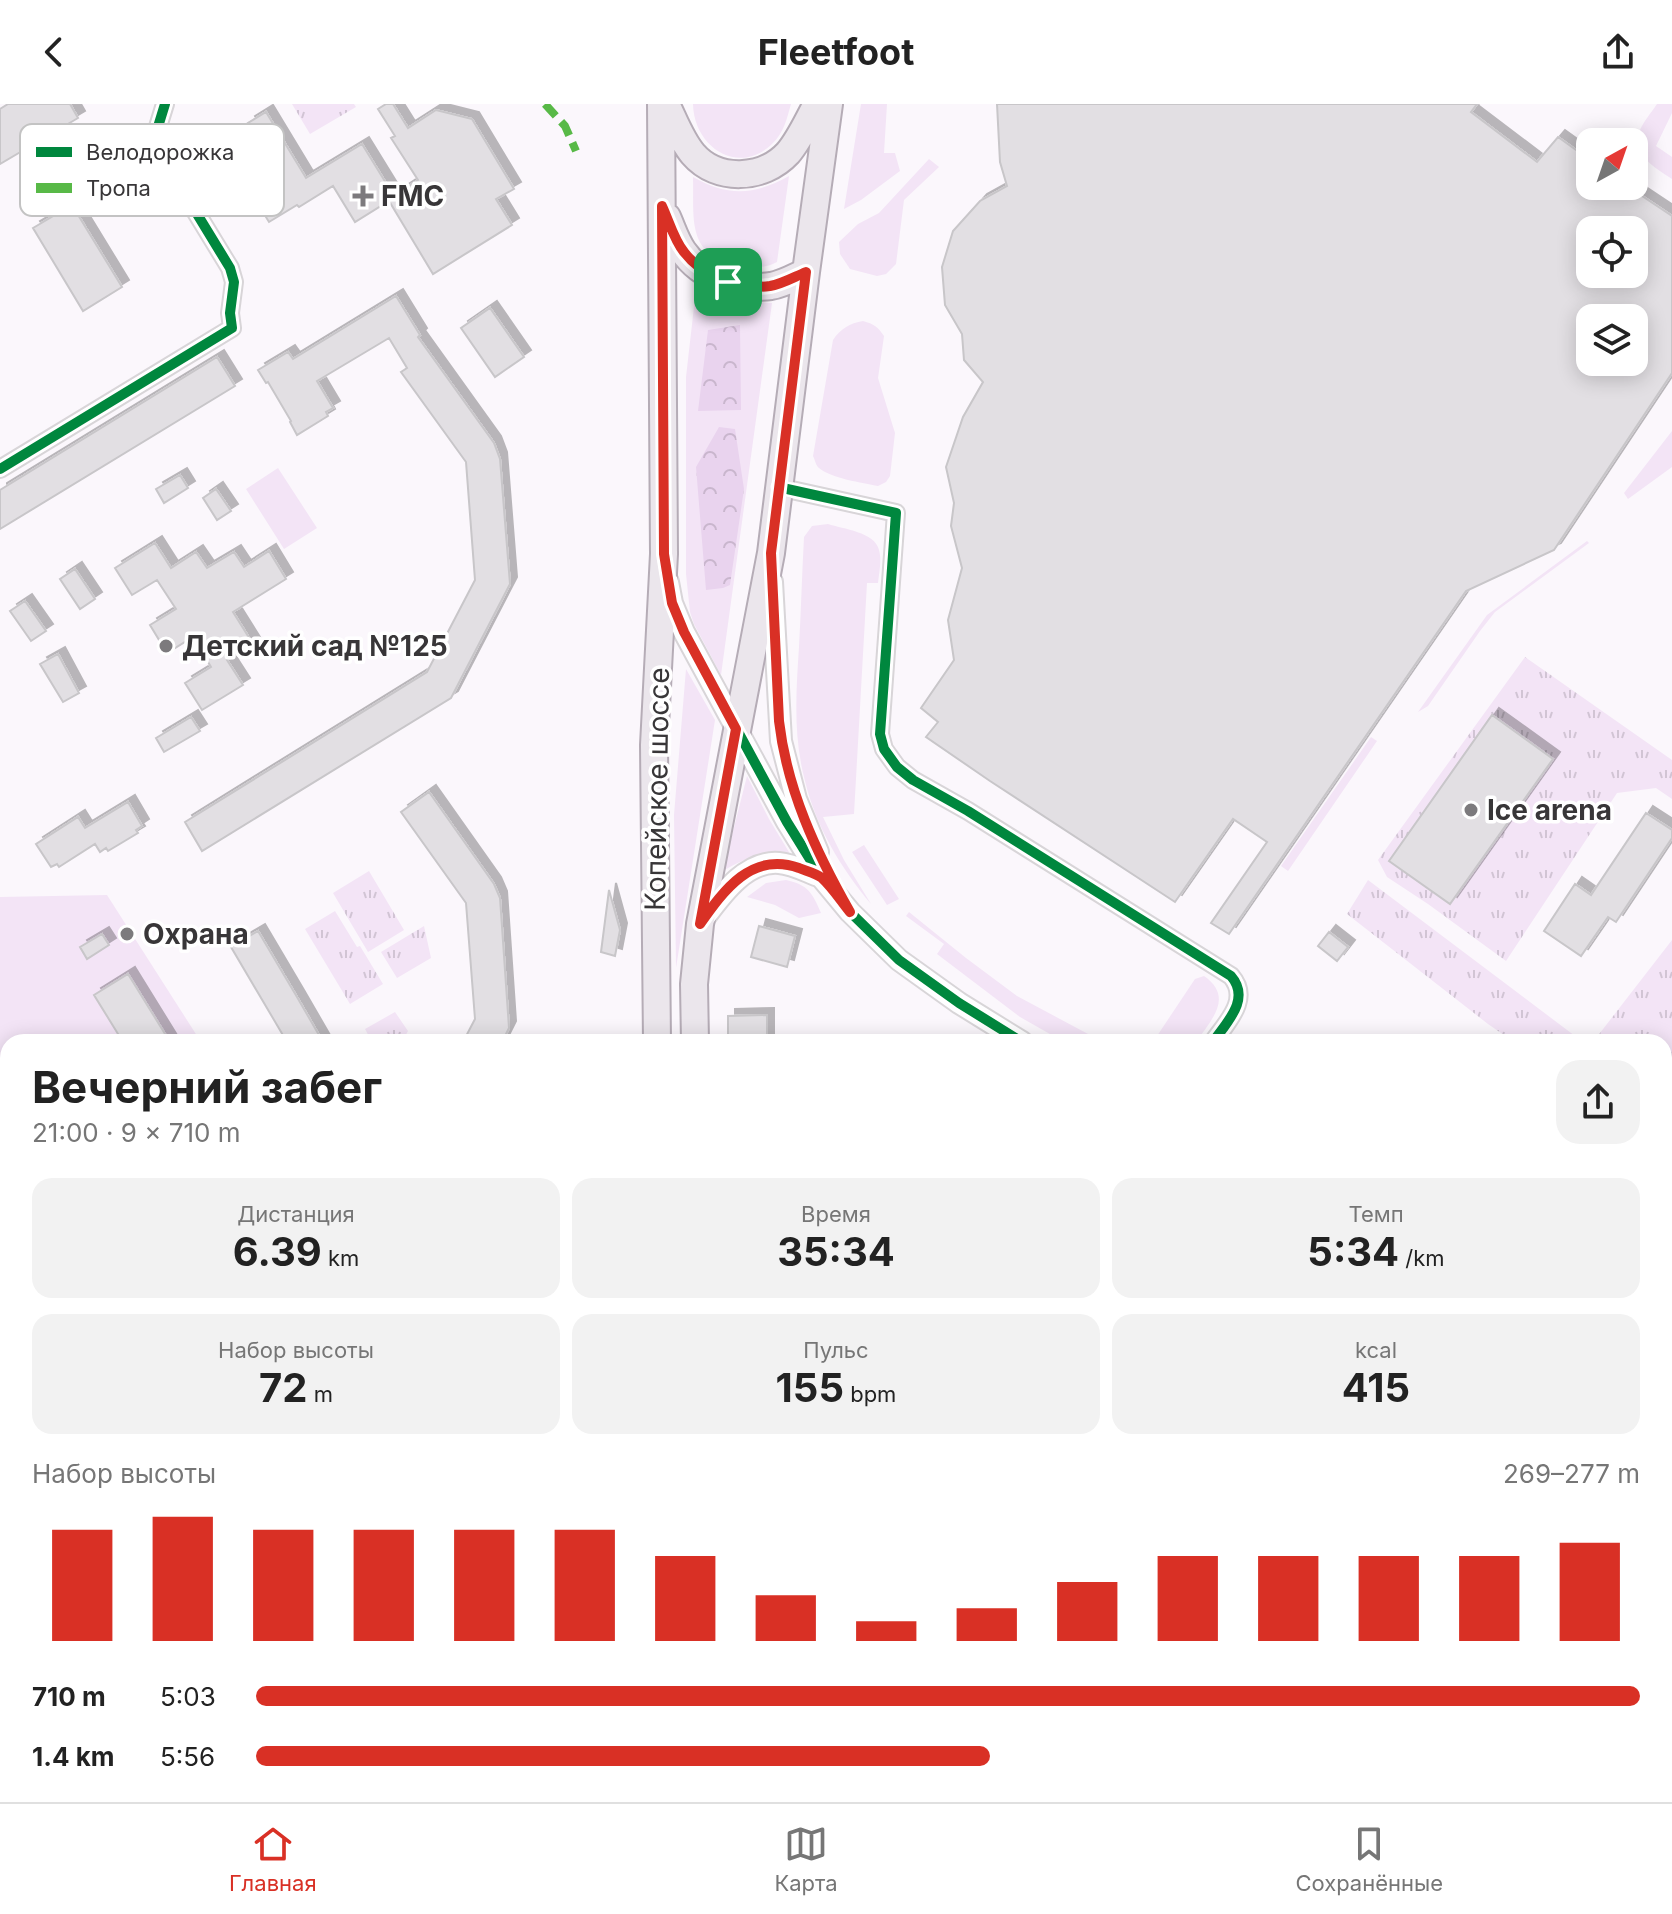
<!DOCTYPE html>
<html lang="ru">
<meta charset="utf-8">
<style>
:root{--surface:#fff;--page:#f2f2f2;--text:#222;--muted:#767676;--line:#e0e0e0;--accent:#d93025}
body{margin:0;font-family:Inter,sans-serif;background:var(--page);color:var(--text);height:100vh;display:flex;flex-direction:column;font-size:30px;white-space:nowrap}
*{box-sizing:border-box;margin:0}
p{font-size:26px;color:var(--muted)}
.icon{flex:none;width:44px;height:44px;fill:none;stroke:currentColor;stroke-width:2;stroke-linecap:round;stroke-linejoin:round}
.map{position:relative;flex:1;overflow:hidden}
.drawer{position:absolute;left:0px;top:930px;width:1672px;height:768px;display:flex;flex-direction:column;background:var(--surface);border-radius:24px 24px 0 0;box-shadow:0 4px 20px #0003}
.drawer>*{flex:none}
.needle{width:52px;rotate:40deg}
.buttons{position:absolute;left:1576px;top:24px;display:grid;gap:16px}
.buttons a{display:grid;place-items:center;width:72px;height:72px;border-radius:16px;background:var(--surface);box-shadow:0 4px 20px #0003;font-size:40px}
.pin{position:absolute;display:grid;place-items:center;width:68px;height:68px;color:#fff;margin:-34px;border-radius:16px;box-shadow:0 4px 12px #0006}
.round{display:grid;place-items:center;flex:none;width:84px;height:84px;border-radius:24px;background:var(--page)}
.head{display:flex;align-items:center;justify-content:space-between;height:136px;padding:0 32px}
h1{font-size:44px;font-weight:700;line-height:60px}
.stats{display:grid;grid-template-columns:repeat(3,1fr);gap:12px;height:136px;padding:8px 32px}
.stats div{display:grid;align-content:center;border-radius:20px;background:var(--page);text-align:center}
.stats b{font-size:40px;font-weight:700}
.stats small{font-size:22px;font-weight:400}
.stats p{font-size:22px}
.chart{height:224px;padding:16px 32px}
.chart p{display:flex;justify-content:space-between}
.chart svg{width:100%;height:144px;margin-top:8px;stroke:var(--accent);stroke-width:6}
ul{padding:0 32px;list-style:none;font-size:26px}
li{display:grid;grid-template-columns:128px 96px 1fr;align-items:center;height:60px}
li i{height:20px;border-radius:10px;background:var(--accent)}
header{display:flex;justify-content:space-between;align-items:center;height:104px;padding:0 32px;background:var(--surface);font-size:36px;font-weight:700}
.tab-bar{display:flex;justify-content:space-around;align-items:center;height:112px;border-top:2px solid var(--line);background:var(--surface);font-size:22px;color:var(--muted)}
.tab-bar a{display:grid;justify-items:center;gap:4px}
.tab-bar .on{color:var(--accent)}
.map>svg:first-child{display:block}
.grass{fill:#f3e4f6}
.forest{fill:url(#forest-crowns)}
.park{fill:url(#park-tufts)}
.building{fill:#e2dfe3;stroke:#c8c6c9;stroke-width:2;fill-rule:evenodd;filter:url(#shadow)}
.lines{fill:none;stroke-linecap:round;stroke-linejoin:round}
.minor-casing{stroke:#d8d5d8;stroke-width:20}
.tertiary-casing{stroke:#d8d5d8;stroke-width:24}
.primary-casing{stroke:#b5acb6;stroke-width:30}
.minor{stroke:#fefeff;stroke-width:16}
.tertiary{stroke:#fefeff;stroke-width:20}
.primary{stroke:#ebe6ec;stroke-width:26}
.quiet{stroke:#58b947;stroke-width:8;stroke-dasharray:16 8;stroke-linecap:butt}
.cycleway-casing{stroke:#fff;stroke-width:15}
.cycleway{stroke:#00873e;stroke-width:10}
.route-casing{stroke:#fff;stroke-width:16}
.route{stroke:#d93025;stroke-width:10}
.poi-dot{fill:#7c7a7d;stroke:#fff;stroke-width:3}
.labels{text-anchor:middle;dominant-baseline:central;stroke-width:7;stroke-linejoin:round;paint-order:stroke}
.poi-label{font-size:28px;font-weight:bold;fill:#383638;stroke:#fff;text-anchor:start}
.street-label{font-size:28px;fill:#383638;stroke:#fff}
.key{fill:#fff;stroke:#c3c3c3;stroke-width:2}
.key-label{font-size:22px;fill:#383638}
</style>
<header><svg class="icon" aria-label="back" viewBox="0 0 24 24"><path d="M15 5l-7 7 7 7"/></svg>Fleetfoot<svg class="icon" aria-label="share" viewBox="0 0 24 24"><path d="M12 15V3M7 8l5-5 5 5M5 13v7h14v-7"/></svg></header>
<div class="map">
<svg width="1672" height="1698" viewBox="0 0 1672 1698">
<defs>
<pattern id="forest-crowns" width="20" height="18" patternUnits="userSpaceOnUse" patternTransform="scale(2)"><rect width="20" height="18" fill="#e9d3ee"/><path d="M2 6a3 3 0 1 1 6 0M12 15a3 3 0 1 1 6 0" fill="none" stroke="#c9b6cd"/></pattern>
<pattern id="park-tufts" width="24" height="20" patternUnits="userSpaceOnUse" patternTransform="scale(2)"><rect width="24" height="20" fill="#f3e4f6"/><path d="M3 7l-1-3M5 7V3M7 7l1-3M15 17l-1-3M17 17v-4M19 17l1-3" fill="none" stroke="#d1c4d4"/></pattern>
<filter id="shadow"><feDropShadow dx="7" dy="-7" stdDeviation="0" flood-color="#0004"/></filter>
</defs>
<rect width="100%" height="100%" fill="#fbf7fc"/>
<path class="grass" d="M693,0H791C787,14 784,29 772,40C739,72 694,44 693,0Z
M861,0H887L884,49H895L900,67L861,96L844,105Z
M1657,0H1672V9L1656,42L1672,53V75C1657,65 1631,51 1639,29C1642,19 1651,9 1657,0Z
M929,55L939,63L904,96L896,160L886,170L877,172L850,165L840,150L839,138L858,120L879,109Z
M789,72L777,158C765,165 752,163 740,161C686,153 694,116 693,73C728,93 755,91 789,72Z
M695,194L772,199L721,571L694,520L690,508L686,470V273Z
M863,217C874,220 878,223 884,232L878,274L895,329L890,372L886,378L878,382C863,379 830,374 819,364C816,362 815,356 813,352L833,236C840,225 850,219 863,217Z
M1672,327V363L1628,395L1624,389Z
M278,364L317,424L284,445L246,385Z
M828,420C843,425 875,428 879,446C882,456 879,469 878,479H867L854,710L823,713L844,756L871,800C841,764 816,723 805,677C793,632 796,589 799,543C801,506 802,470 804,433L812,422Z
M1587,437L1589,439L1495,508L1480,527L1428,602L1418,608L1487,511Z
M686,565L715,616L676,864L674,711Z
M1371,633L1377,637L1288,767L1281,762Z
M747,672L769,715L792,753C766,745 745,754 723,767Z
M864,741L899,795L887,801L852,748Z
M786,776C808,781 812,788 821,809L799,814L775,801L747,793L766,779Z
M107,791L201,938H8V1140L0,1145V793Z
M909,808L966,854L1017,892L1103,938H1064L1020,913L937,850L944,840L906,812Z
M1204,872C1234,893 1212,915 1196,938H1153L1195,875Z"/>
<path class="forest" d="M740,221L741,306L698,307L708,226Z
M719,323L735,325L744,385L730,481L723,484L706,486L696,363Z"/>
<path class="park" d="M292,0H354L356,3L310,30Z
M1525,553L1672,656V695L1656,684L1617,689L1506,857L1428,800L1387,773L1378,756Z
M369,767L404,826L368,848L333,789Z
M1368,776L1583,938H1514L1488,920L1347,810Z
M335,807L357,843L360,842L383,880L350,900L305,825Z
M424,822L431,854L397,874L381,848Z
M1672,836V997L1664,989V938H1593Z
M395,908L408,927L402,938H372L365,925Z"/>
<path class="building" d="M8,0H70L78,14L0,60V5Z
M386,0H393L408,24L436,6L472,15L514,85L496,95L512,121L433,170L389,97L355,118L333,82L299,103L297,101L269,118L220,39L249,21L248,19L266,8L306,74L362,40L394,92L418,76L391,34L395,32L378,5Z
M997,0H1477L1471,8L1537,58L1558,33L1590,56V82H1627L1672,112V269L1554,446L1466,487L1229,830L1211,819L1267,738L1233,715L1175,798L990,677L926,633L938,618L921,604L954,556L948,516L962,464L951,422L954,399L946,363L963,313L983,278L964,256L962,230L945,201L942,163L953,127L980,97L1007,82L1000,58ZM1590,126H1634V170H1590ZM1590,214H1634V258H1590Z
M72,101L122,183L83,207L33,124Z
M396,192L420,231L418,233L494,339L500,355L510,480L451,594L202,747L185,718L427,568L475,476L466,358L401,268L407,264L389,234L317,277L333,304L326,308L328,312L297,331L290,318L291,317L268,278L266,279L258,266L288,248L293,255Z
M490,204L524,253L495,273L461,224Z
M217,253L235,282L0,425V386Z
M180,371L188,384L164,399L156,385Z
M216,385L231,407L217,416L203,394Z
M155,439L171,464L196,448L207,464L234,448L244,463L269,447L286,475L233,508L253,540L227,556L243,581L202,606L185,579L211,563L193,533L167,549L150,521L176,505L157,476L132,491L115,464Z
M75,465L95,495L80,505L60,475Z
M25,497L46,527L31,537L10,507Z
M58,550L79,589L63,598L40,560Z
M1492,611L1553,655L1450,800L1389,757Z
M191,613L200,627L164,648L156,634Z
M429,688L494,780L500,794L509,924L502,938H463L475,915L466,799L401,708Z
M128,698L142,722L136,726L138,729L108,747L106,744L100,748L95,740L59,763L57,760L51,763L36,740L78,713L85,724Z
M1646,709L1672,726V734L1616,818L1608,813L1581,852L1544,827L1575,780L1591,791Z
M609,786L620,826L615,852L601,848Z
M759,822L795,832L787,863L751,853Z
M258,827L297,893L323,938H287L231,843Z
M1329,828L1348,843L1337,857L1318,842Z
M102,830L109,841L87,855L80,843Z
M128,870L170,938H123L94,891Z
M767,911V938H728V912Z"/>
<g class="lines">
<g class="minor-casing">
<path id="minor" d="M0,365L232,224L230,209L234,178L230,164L158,46L157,26L165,0
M778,383L896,409L880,630L884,645L897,663L913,676L968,707L1231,872C1251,895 1227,918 1213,938"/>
</g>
<g class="tertiary-casing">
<path id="tertiary" d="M668,478L672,499L684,528L787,718L821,773L850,808L899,856L959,899L1022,938
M772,478L781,637L796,695L818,748
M702,817C720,793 745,756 779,759C793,760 807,768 821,773
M1664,1313L1672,1318
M450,1698L472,1690"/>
</g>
<g class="primary-casing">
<path id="primary" d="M666,0C674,16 681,36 693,50C717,78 763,76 788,49C800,35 808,16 817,0
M667,113C672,124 676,137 683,147C701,174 739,186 771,182C783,180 795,173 806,168
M657,938L654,641L664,450L661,0
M695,938L694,880L700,820L771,449L806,168L829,0
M702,1690L703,1698
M659,1698V1690"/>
</g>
<use href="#minor" class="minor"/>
<use href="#tertiary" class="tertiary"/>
<use href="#primary" class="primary"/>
<path class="quiet" d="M545,0L565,22L576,47
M2,1197L8,1193"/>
<g class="cycleway-casing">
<path id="cycleway" d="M0,365L232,224L230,209L234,178L230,164L158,46L157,26L165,0
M778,383L896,409L880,630L884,645L897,663L913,676L968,707L1231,872C1251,895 1227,918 1213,938
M664,450L672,499L684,528L787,718L821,773L850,808L899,856L959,899L1022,938"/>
</g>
<use href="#cycleway" class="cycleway"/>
</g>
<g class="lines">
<g class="route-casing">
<path id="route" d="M662,102C669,117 674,136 684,148C704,174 738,186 770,182C782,180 794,173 806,168L771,449L779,617C787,686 816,748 850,808C841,797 832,783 822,774C816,769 806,767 799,764C752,747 724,786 700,820L736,625L684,528L672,499L664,450Z"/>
</g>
<use href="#route" class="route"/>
</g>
<g class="poi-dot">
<path d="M359 80h8v8h8v8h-8v8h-8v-8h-8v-8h8z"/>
<circle cx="166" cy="542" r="8"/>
<circle cx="1471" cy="706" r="8"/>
<circle cx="127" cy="830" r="8"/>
</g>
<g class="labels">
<g class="poi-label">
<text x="381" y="92">FMC</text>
<text x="182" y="542">Детский сад №125</text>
<text x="1487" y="706">Ice arena</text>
<text x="143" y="830">Охрана</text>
</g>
<g class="street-label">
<text transform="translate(657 685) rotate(-89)">Копейское шоссе</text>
</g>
</g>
<rect x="20" y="20" width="264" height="92" rx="12" class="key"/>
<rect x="36" y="43" width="36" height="10" fill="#00873e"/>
<rect x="36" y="79" width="36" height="10" fill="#58b947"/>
<g class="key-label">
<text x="86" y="56">Велодорожка</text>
<text x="86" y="92">Тропа</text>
</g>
</svg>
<div class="buttons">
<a><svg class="needle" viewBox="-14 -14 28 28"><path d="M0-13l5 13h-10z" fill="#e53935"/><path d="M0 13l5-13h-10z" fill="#767676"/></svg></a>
<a><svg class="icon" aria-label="locate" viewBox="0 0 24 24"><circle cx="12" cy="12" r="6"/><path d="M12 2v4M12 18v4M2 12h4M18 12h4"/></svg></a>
<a><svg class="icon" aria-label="layers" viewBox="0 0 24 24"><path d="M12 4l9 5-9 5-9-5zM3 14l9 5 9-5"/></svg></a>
</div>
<div class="pin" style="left:728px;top:178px;background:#1e9e55"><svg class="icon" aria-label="arrive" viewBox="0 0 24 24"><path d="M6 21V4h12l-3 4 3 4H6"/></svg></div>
<section class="drawer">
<div class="head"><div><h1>Вечерний забег</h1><p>21:00 · 9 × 710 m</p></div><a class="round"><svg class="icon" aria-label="share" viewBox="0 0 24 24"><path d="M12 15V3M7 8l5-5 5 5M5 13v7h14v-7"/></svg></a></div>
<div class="stats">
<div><p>Дистанция</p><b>6.39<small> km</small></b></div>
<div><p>Время</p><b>35:34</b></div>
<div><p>Темп</p><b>5:34<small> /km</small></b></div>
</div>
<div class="stats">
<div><p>Набор высоты</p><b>72<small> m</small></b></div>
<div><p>Пульс</p><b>155<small> bpm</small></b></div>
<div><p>kcal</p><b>415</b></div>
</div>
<div class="chart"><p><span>Набор высоты</span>269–277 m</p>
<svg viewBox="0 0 160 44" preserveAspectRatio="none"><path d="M5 44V10M15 44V6M25 44V10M35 44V10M45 44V10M55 44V10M65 44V18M75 44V30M85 44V38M95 44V34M105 44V26M115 44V18M125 44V18M135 44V18M145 44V18M155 44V14"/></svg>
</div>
<ul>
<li><b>710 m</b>5:03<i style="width:100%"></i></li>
<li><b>1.4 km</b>5:56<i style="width:53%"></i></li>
</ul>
</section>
</div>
<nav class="tab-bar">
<a class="on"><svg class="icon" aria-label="home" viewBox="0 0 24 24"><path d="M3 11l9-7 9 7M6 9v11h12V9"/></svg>Главная</a>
<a><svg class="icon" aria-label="map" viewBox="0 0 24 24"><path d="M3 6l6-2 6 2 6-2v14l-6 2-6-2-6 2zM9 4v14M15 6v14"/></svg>Карта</a>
<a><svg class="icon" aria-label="saved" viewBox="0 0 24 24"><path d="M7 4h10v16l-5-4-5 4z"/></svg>Сохранённые</a>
</nav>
